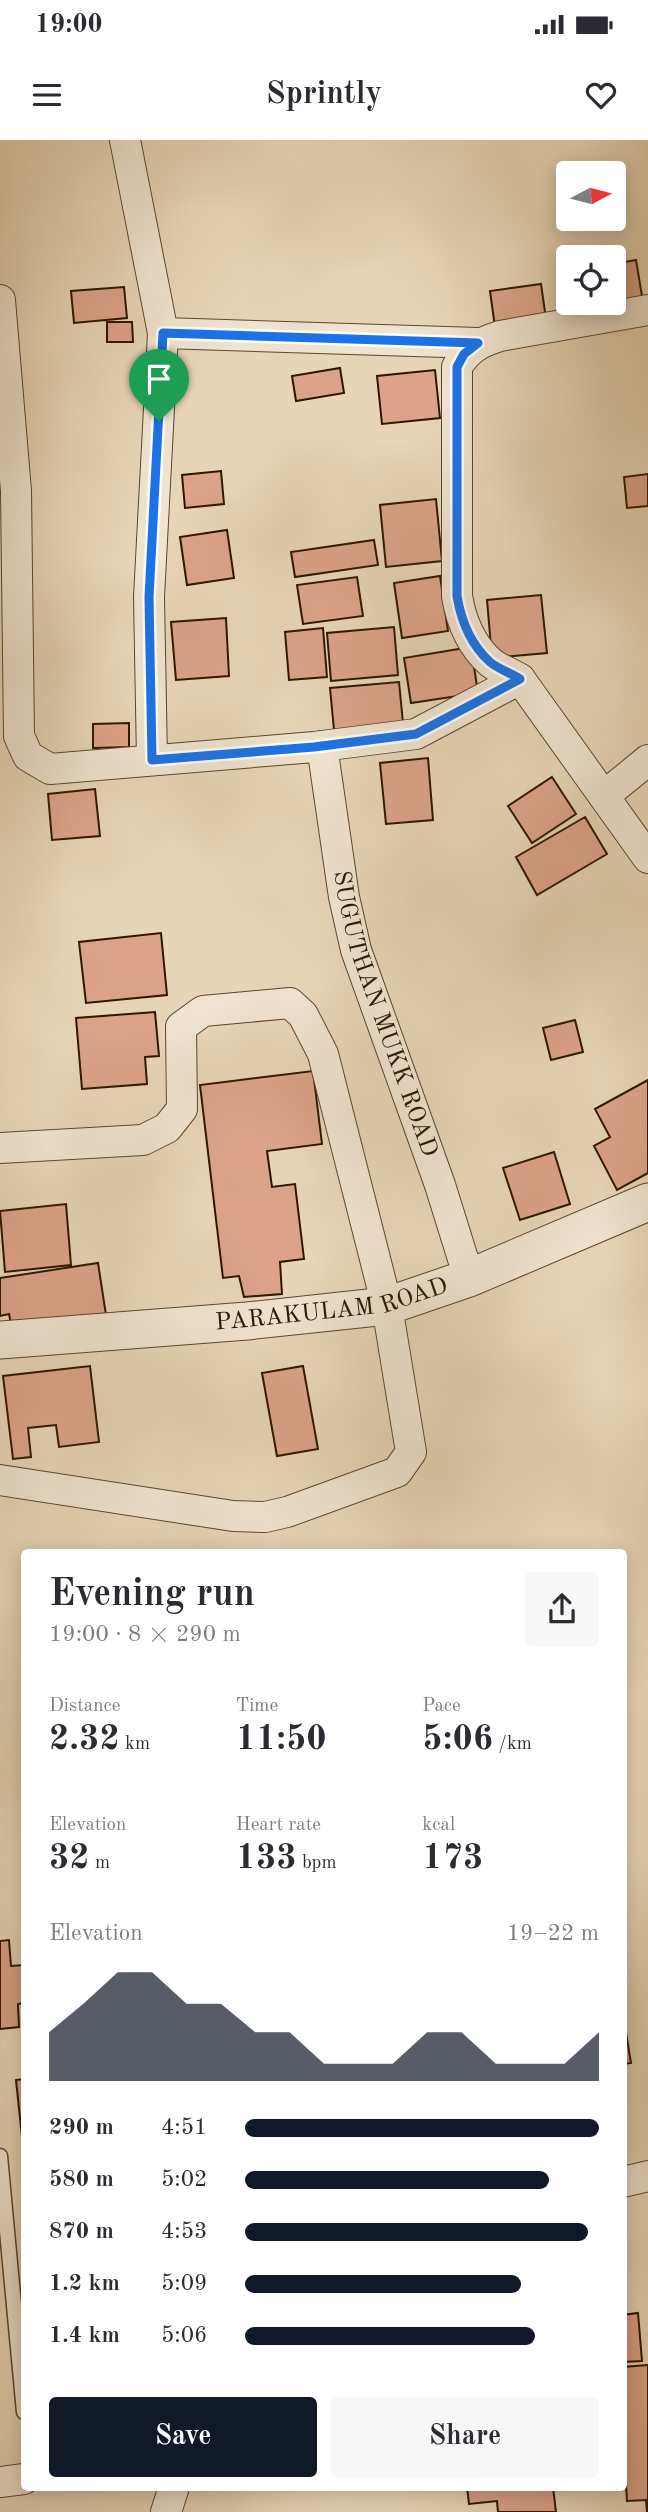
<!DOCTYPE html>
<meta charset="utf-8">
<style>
:root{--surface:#fff;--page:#f7f7f7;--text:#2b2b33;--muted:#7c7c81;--accent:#111827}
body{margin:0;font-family:"Old Standard TT",serif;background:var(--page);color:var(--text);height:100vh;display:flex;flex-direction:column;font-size:26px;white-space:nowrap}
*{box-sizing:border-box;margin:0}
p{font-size:23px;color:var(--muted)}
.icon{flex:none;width:38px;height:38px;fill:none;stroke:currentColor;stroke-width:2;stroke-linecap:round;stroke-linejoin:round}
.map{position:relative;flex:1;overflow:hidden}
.side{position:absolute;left:21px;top:1409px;width:606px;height:942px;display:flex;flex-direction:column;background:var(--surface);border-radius:7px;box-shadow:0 4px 18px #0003}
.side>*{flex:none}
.needle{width:46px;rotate:83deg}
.tools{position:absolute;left:556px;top:21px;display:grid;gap:14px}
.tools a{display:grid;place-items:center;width:70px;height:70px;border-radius:7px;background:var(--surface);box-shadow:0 4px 18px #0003;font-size:35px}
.pin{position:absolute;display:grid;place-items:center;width:60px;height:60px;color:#fff;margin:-72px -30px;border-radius:50% 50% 50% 0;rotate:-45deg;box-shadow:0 0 7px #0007}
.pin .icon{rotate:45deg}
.round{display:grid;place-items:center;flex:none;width:74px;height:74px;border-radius:7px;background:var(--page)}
.headline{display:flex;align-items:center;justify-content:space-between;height:119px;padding:0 28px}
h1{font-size:38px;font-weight:600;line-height:52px}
.metrics{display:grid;grid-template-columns:repeat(3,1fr);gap:10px;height:119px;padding:7px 28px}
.metrics div{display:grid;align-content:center}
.metrics b{font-size:35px;font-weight:600}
.metrics small{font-size:19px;font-weight:400}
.metrics p{font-size:19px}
.chart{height:196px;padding:14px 28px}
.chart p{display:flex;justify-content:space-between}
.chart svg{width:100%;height:126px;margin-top:7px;fill:var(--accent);opacity:.7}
.cta{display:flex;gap:14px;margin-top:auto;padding:14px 28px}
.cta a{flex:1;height:80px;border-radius:7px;background:var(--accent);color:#fff;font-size:28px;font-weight:600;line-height:80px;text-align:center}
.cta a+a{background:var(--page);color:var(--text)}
ul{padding:0 28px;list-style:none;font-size:23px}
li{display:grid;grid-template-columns:112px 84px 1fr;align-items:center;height:52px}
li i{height:18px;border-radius:9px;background:var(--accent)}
.status{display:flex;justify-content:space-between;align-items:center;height:49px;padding:0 35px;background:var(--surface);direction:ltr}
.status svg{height:19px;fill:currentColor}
header{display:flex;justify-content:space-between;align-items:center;height:91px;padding:0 28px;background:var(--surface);font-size:32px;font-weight:600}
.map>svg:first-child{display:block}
.building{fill:#dca38a;stroke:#2d1600;stroke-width:2}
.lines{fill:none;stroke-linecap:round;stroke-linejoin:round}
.service-casing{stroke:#5c462e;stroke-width:17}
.minor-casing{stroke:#5c462e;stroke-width:32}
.tertiary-casing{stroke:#5c462e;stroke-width:39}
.service{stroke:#f0e4d0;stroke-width:14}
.minor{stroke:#f0e4d0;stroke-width:30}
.tertiary{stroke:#f0e4d0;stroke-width:37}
.route-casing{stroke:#fff;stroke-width:14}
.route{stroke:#1a73e8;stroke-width:9}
.labels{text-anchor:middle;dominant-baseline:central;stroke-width:7;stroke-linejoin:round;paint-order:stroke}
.street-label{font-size:24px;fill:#2d1600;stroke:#f0e4d0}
</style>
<div class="status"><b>19:00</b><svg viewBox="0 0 49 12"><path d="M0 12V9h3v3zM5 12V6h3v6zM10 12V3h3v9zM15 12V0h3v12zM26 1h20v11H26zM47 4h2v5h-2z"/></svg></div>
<header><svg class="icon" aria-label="menu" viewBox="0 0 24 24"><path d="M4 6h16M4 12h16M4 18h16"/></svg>Sprintly<svg class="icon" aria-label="heart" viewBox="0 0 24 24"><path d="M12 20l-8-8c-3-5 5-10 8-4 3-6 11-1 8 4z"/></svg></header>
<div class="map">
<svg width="648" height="2372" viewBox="0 0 648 2372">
<rect width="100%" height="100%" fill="#e8d5b7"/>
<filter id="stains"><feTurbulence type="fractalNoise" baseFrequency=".00286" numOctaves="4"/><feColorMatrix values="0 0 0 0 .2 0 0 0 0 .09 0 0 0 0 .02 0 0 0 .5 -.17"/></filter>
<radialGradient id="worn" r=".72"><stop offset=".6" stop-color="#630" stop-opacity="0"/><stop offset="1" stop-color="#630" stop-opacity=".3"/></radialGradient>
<path class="building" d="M636,120L643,162L575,173L573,163H614V124Z
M541,144L546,179L495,187L490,151Z
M124,147L127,178L74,183L71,151Z
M107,182H132L133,202H107Z
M340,228L344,253L296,261L292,236Z
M435,230L440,278L382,284L377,236Z
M221,331L224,364L185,368L182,335Z
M648,334V366L627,368L624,337Z
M436,359L442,421L386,427L380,365Z
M227,390L234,438L187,445L180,397Z
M374,400L378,425L295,437L291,412Z
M440,436L448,491L402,498L394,443Z
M357,437L363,476L303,484L297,445Z
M541,455L547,513L492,518L487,460Z
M226,478L229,536L176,540L171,482Z
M394,487L398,535L331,541L327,493Z
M323,488L327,537L289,540L285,492Z
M471,507L478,553L411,563L404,518Z
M399,542L403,583L334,590L330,548Z
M129,583V607L93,608V584Z
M428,618L433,680L386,684L380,623Z
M552,637L576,674L532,703L508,666Z
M95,649L100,696L52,700L48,654Z
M585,677L607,714L537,755L516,717Z
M161,793L167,855L86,863L79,802Z
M155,872L159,916L145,917L147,944L82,949L76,878Z
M575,880L583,912L551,920L543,888Z
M313,931L322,1004L267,1011L272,1047L295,1044L304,1119L280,1122L282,1154L244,1157L239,1136L223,1138L200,945Z
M648,940V1033L617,1050L594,1006L610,997L595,969Z
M554,1012L570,1064L520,1080L503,1028Z
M66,1064L71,1125L5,1132L0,1071Z
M98,1123L106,1175L12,1189L9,1174L0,1176V1138Z
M90,1226L99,1302L59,1307L56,1285L28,1288L31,1317L13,1319L3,1236Z
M303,1226L318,1309L277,1316L262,1233Z
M9,1800L11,1826L24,1825V1863L18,1864L19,1887L0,1889V1801Z
M623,1874L631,1923L623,1924Z
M24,1939V1997H22L16,1940Z
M638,2173L642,2221L623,2222V2175Z
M648,2225V2372H647L646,2360L627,2361L623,2295V2227Z
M467,2347H553L556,2372H498L497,2361L469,2364Z"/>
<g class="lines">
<g class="service-casing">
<path id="service" d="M0,2016L24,2272"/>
</g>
<g class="minor-casing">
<g id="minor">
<path d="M125,0L163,193L149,457L152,620"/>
<path d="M0,160L16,351L19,596L28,616L50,629L314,607L416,594L520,539"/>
<path d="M648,170L500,196C481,202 468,208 457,227V456C461,480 471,505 490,522C498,529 511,533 520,539L648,718"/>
<path d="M163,193L478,203"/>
<path id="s1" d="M322,606L344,757L356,810L440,1045L469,1138"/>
<path d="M604,656L648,620"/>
<path d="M0,1008L143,1000L167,988L182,969L181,887L203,871L290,863L303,875L323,914L387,1166L411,1312L397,1332L287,1372L265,1377L233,1376L0,1340"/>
<path d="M623,2042L648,2036"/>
<path d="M0,2342L24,2339"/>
<path d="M166,2372L174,2347"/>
</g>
</g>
<g class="tertiary-casing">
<g id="tertiary">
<path id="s2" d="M0,1200L247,1181L387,1166L469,1138L648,1062"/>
</g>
</g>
<use href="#service" class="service"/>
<use href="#minor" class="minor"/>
<use href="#tertiary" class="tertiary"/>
</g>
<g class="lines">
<g class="route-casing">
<path id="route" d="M163,193L478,203L464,214L457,227V456C461,480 471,505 490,522C498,529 511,533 520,539L416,594L314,607L152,620L149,457Z"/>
</g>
<use href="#route" class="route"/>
</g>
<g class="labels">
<g class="street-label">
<text stroke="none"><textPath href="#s1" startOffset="276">SUGUTHAN MUKK ROAD</textPath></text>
<text stroke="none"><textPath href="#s2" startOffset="334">PARAKULAM ROAD</textPath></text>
</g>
</g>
<rect width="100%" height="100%" filter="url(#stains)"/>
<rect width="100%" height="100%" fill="url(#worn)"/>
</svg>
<div class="tools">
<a><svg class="needle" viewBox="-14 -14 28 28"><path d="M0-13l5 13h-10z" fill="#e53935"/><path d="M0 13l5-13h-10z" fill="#7c7c81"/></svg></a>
<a><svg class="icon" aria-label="locate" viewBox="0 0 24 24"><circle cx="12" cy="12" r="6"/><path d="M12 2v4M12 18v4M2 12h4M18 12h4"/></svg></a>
</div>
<div class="pin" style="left:159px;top:281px;background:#1e9e55"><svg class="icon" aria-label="arrive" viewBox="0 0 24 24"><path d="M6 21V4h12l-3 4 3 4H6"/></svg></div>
<section class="side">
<div class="headline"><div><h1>Evening run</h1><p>19:00 · 8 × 290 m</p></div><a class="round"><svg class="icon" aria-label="share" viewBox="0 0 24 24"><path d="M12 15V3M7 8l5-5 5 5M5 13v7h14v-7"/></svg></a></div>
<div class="metrics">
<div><p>Distance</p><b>2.32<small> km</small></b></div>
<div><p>Time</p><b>11:50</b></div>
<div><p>Pace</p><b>5:06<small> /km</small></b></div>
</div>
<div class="metrics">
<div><p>Elevation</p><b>32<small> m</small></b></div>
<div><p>Heart rate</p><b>133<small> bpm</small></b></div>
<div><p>kcal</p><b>173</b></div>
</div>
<div class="chart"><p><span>Elevation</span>19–22 m</p>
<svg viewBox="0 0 160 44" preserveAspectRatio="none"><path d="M0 44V27L10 17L20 6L30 6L40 17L50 17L60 27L70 27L80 38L90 38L100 38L110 27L120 27L130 38L140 38L150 38L160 27V44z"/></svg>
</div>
<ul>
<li><b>290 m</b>4:51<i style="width:100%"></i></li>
<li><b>580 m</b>5:02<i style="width:86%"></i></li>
<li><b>870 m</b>4:53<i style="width:97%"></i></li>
<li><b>1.2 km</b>5:09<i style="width:78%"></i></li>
<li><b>1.4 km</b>5:06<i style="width:82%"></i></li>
</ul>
<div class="cta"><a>Save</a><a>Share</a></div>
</section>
</div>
